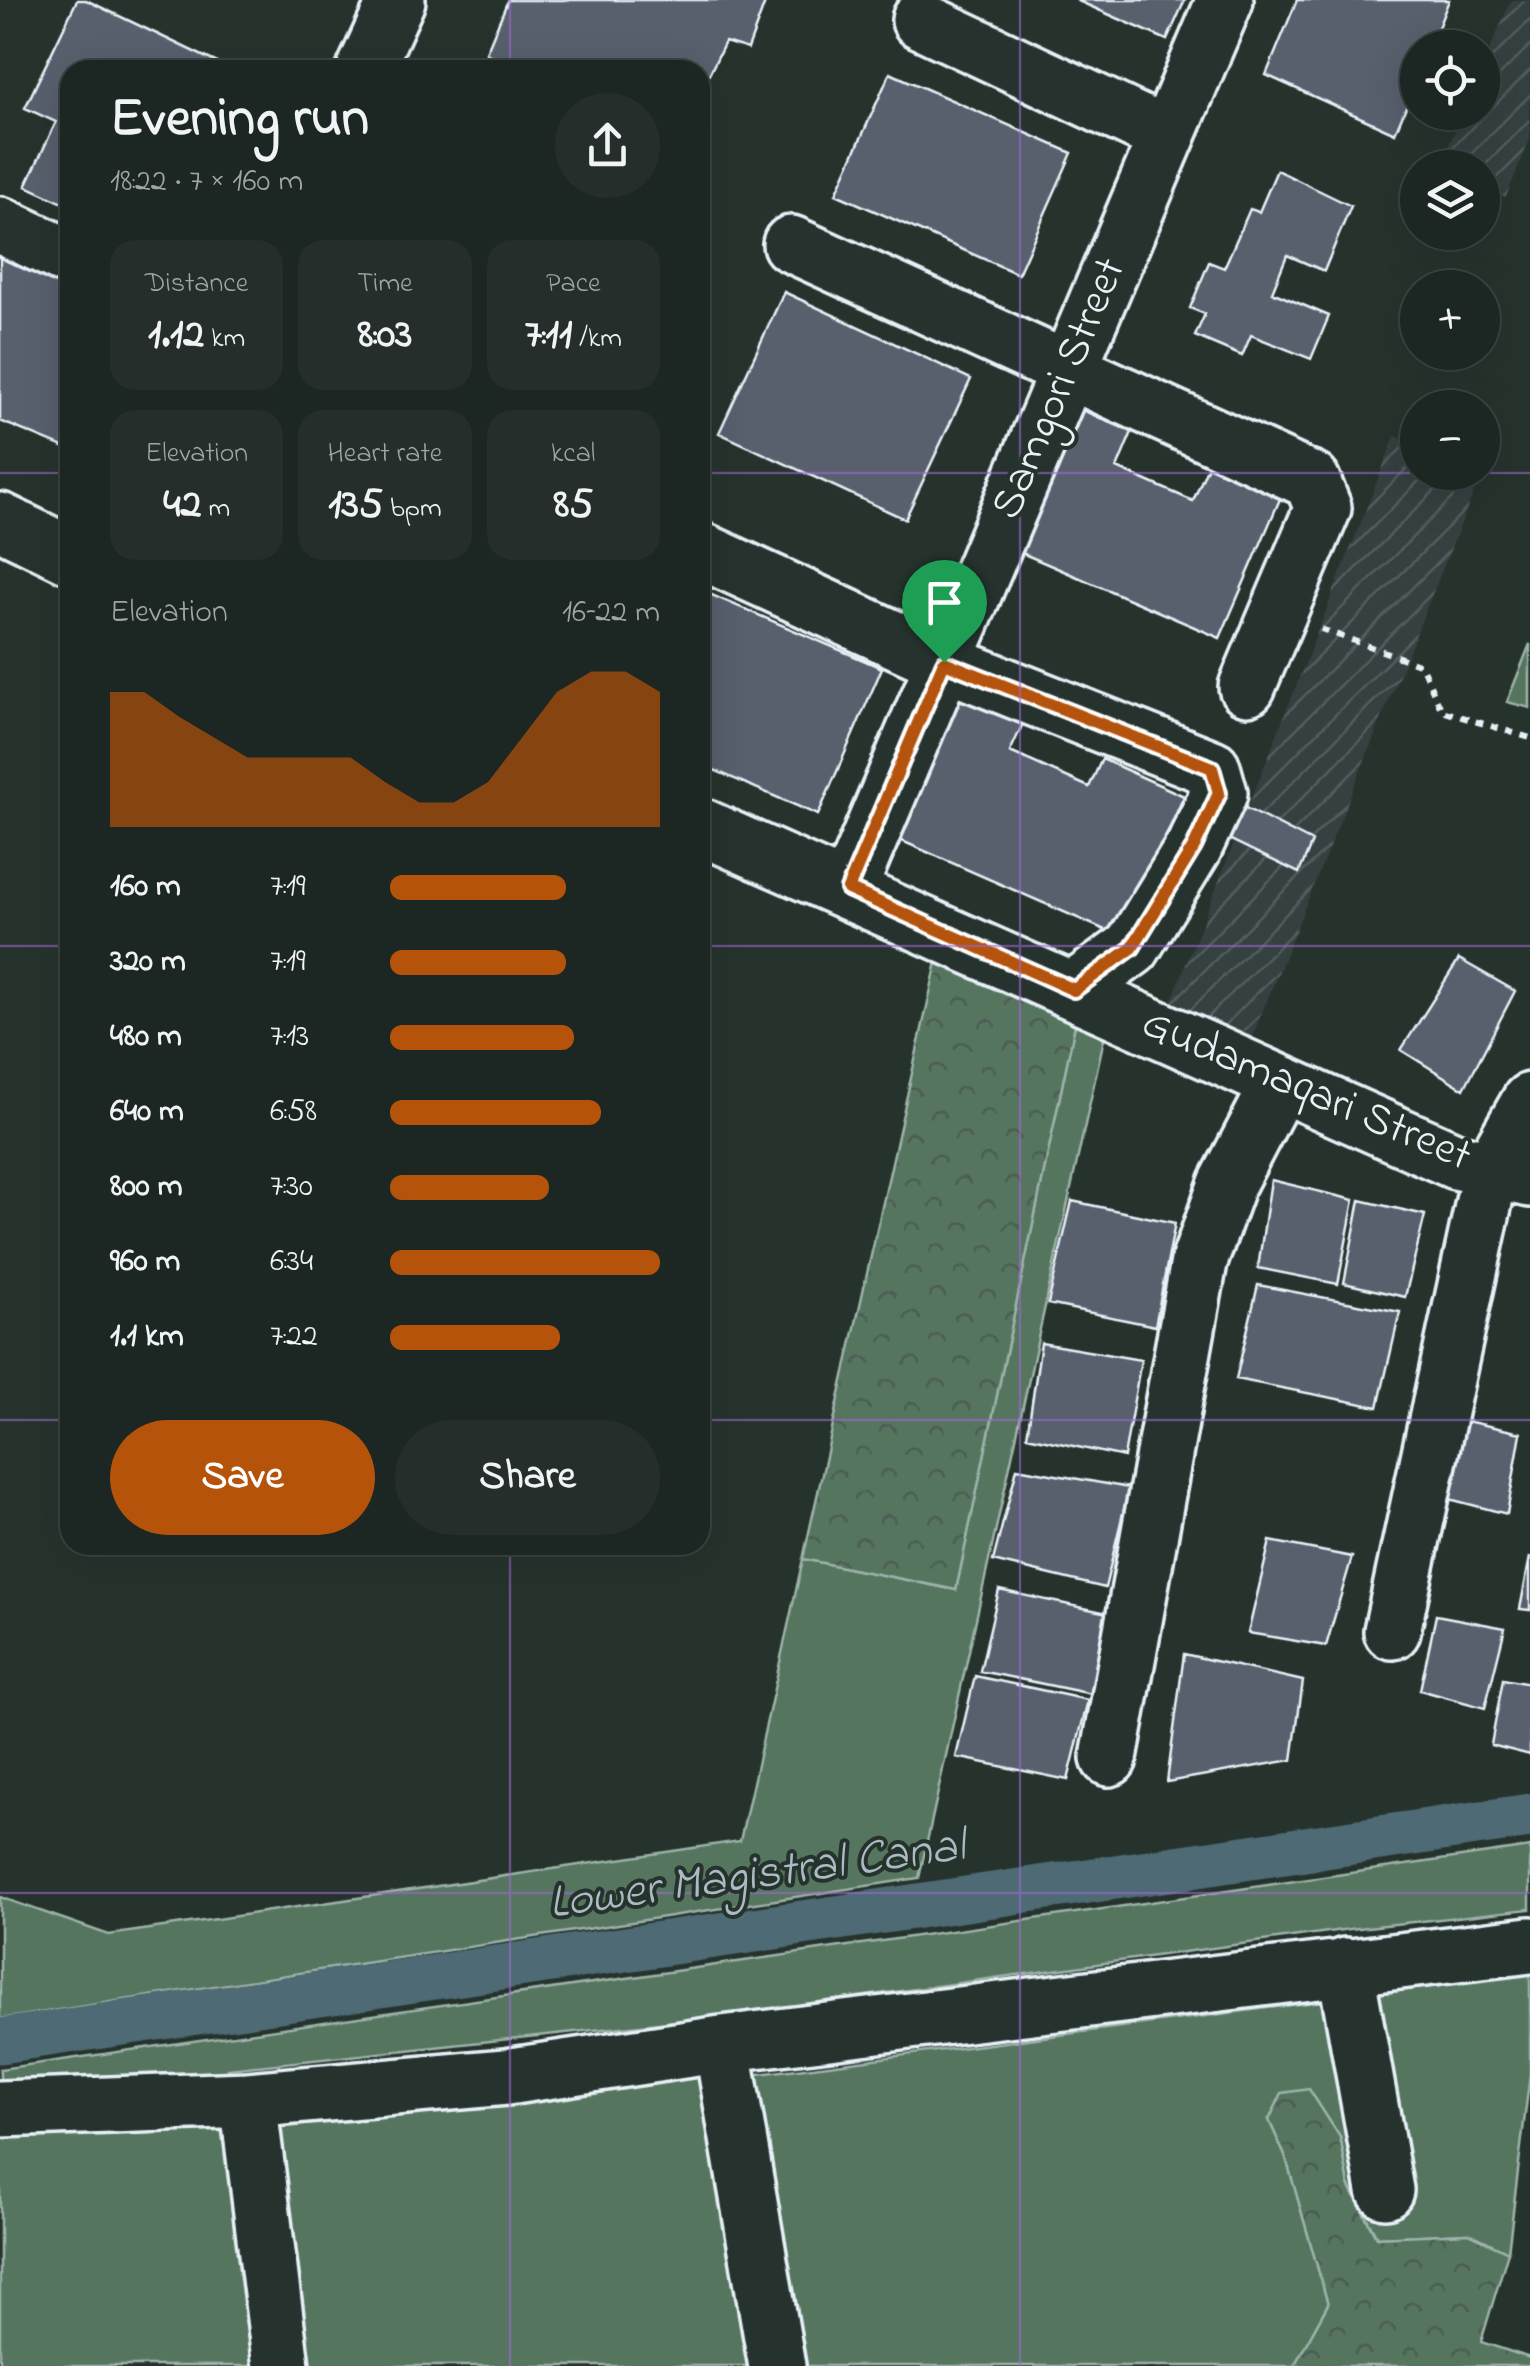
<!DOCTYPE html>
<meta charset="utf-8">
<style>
:root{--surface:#1c2622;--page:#252e2a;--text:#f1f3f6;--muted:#a0a5a5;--line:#3a4340;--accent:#b45309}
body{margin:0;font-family:"Indie Flower",sans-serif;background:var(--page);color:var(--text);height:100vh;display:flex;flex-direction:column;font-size:38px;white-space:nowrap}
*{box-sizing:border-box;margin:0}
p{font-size:32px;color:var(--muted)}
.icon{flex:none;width:55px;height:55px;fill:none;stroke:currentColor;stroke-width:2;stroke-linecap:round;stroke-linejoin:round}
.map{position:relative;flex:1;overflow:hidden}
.drawer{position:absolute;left:60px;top:60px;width:650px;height:1495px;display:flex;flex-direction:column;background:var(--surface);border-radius:30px;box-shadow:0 10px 40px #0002,0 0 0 2px var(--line)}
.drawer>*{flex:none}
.fabs{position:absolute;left:1400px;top:30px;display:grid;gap:20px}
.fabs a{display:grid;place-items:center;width:100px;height:100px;border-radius:50%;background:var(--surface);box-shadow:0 10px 40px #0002,0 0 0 2px var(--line);font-size:50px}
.pin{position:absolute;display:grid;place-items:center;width:85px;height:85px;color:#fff;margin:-102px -42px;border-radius:50% 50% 50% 0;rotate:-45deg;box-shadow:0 0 10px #0007}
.pin .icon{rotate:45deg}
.round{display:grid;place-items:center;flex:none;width:105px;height:105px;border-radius:52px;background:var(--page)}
.head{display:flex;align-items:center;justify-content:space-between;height:170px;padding:0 50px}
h1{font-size:55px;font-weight:700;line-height:75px}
.metrics{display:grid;grid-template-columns:repeat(3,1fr);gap:15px;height:170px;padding:10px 50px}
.metrics div{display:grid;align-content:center;border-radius:25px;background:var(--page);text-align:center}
.metrics b{font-size:42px;font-weight:700}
.metrics small{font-size:28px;font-weight:400}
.metrics p{font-size:28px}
.chart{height:280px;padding:20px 50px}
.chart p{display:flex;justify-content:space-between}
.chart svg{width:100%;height:180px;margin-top:10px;fill:var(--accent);opacity:.7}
.cta{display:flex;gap:20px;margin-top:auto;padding:20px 50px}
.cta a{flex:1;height:115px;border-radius:60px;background:var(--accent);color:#fff;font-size:40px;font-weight:700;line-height:115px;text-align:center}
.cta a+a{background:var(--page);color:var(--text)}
ul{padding:0 50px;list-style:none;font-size:32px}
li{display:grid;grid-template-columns:160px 120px 1fr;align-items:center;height:75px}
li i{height:25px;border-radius:12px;background:var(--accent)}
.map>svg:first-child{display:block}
.industrial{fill:url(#industrial-furrows)}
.green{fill:#55755e;stroke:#9eb3ab;stroke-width:2.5}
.forest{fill:url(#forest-crowns);stroke:#9eb3ab;stroke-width:2.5}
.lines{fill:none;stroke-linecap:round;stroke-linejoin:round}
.canal{stroke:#4e6b74;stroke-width:45}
.building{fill:#585f6d;stroke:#e8f1f8;stroke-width:2.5}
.minor-casing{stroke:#e8f1f8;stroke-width:62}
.path{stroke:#e8f1f8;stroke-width:6;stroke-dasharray:8 8;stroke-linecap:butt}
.minor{stroke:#26332d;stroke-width:55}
.route-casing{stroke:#fff;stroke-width:20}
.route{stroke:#b45309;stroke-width:12}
.grid{fill:none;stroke:#9c67d0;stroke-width:2.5;stroke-opacity:0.55}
.labels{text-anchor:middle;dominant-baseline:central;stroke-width:8;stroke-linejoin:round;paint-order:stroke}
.street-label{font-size:45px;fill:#e8f1f8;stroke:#26332d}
.water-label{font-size:48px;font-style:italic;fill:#aabbc3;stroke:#26332d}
</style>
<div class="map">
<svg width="1530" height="2366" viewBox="0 0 1530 2366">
<defs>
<pattern id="industrial-furrows" width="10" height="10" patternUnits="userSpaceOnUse" patternTransform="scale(2.5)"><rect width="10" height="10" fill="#354040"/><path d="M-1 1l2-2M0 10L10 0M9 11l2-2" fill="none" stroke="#525c5c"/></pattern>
<pattern id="forest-crowns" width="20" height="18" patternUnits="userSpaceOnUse" patternTransform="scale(2.5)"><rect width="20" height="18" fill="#55755e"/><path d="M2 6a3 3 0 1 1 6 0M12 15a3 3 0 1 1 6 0" fill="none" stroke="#4d5c53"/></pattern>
</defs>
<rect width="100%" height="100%" fill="#26332d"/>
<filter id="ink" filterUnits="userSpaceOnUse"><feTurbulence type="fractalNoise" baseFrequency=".01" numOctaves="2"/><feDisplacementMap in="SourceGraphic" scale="20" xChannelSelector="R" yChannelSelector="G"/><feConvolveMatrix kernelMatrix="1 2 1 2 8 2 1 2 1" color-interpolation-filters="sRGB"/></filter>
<g filter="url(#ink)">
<path class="industrial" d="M1511,0H1530V139L1506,197L1483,189L1482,168L1439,167L1463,113L1482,112L1483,66Z
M1395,436L1417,445L1418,472H1482L1248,1047L1167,1012Z"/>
<path class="green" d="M1530,644V708L1507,702Z
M1077,1015L1107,1025L919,1878L0,2019V1897L109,1935L740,1841L803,1559L956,1590Z
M1530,1847V1909L1350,1929L706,2018L228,2069L265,2366H0V2069Z
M1530,1974V2074L1508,2252L1469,2233L1377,2237L1349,2185L1340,2137L1269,2120L1286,2158L1328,2304L1294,2366H797L743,2076Z
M702,2076L760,2366H298L271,2129Z"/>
<path class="forest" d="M939,953L1077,1015L956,1590L803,1559Z
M1309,2089L1340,2137L1349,2185L1376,2237L1469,2233L1508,2252L1481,2342L1530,2358V2366H1294L1328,2304L1286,2158L1269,2120L1282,2093Z"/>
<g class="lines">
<path class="canal" d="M0,2041L1530,1816"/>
</g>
<path class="building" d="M77,0H86L232,70H70V195L65,204L26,186L56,122L25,108Z
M508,0H766L748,49L725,42L700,93V70H520L486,53Z
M1076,0H1185L1167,40Z
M1297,0H1449L1430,48H1418V78L1395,133L1266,75Z
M890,73L1072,153L1018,274L836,194Z
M1277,170L1351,206L1324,271L1287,255L1272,292L1329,316L1311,359L1251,335L1242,356L1195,336L1205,314L1190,308L1209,262L1224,268L1250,209L1259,212Z
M0,247L70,277V450L0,421Z
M784,292L971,379L905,519L719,433Z
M1071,405L1132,432L1117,468L1193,501L1210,461L1283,492L1220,638L1010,548Z
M700,590L882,668L818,815L700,764Z
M951,686L1025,719L1010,752L1089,787L1102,759L1184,796L1121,937L886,834Z
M1228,799L1312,842L1299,873L1212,831Z
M1459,959L1515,991L1464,1089L1401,1050Z
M1271,1180L1354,1200L1338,1284L1258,1268Z
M1360,1200L1425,1215L1405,1297L1344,1283Z
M1072,1201L1175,1223L1155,1326L1048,1304Z
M1258,1285L1400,1312L1378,1407L1236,1379Z
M1041,1343L1141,1360L1124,1457L1027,1436Z
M1448,1417L1521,1433L1507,1514L1434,1495Z
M1017,1468L1129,1488L1105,1588L993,1561Z
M1270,1541L1352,1557L1326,1646L1248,1633Z
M1530,1557V1610L1520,1609Z
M999,1590L1112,1614L1092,1694L980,1671Z
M1436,1615L1505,1628L1485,1708L1420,1690Z
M1184,1654L1303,1681L1292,1760L1167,1782Z
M975,1676L1088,1700L1068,1780L956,1757Z
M1503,1679L1530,1684V1755L1491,1745Z"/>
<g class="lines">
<g class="minor-casing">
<path id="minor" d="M920,20L1167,136
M365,70L397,0
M0,225L70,258
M791,244L1312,481L1323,508L1247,687
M0,521L70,555
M700,550L944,662L1212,768L1219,793L1194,847L1132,948L1074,990
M700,826L1456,1161L1530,1179
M848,889L1225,0
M1392,1631L1491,1169L1530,1101
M1109,1758L1199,1262L1227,1184L1280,1083
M1345,1966L1385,2190
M722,2044L777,2366
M248,2100L281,2366
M0,2109L248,2100L506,2077L722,2044L1530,1945"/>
</g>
<path class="path" d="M1321,629L1421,665L1442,711L1530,738"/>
<use href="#minor" class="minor"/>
</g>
</g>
<g class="lines" filter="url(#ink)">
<g class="route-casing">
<path id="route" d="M944,662L1212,768L1219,793L1194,847L1132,948L1074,990L848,889Z"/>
</g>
<use href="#route" class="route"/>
</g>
<path class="grid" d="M510,0V70M1020,0V2366M0,473H70M700,473H1530M0,946H70M700,946H1530M0,1420H70M700,1420H1530M510,1545V2366M0,1893H1530"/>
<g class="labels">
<g class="street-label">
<text transform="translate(1060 389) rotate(-67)">Samgori Street</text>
<text transform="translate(1306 1091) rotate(23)">Gudamaqari Street</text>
</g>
<g class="water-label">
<text transform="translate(757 1876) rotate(-8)">Lower Magistral Canal</text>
</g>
</g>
</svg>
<div class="fabs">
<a><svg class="icon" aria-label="locate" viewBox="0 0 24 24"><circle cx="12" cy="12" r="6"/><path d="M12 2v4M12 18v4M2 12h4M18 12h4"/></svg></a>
<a><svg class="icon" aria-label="layers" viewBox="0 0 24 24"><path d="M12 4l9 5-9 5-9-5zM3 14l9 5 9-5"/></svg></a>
<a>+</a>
<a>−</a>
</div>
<div class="pin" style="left:944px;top:662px;background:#1e9e55"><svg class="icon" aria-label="arrive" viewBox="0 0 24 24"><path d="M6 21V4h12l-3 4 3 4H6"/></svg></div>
<section class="drawer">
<div class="head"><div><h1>Evening run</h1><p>18:22 · 7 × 160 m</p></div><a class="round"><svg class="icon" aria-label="share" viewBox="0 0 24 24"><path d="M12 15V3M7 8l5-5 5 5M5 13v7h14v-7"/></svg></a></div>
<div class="metrics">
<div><p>Distance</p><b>1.12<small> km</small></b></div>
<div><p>Time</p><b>8:03</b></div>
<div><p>Pace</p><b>7:11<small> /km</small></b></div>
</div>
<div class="metrics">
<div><p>Elevation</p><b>42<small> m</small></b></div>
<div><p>Heart rate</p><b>135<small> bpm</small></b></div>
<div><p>kcal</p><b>85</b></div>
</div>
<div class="chart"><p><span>Elevation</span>16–22 m</p>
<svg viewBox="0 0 160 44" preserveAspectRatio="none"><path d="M0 44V11L10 11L20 17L30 22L40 27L50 27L60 27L70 27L80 33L90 38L100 38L110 33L120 22L130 11L140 6L150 6L160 11V44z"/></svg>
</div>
<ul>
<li><b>160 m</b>7:19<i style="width:65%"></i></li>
<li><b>320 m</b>7:19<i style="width:65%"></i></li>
<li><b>480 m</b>7:13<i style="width:68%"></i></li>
<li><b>640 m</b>6:58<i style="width:78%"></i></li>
<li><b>800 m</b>7:30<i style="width:59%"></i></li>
<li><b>960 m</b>6:34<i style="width:100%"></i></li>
<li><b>1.1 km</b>7:22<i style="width:63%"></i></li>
</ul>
<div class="cta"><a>Save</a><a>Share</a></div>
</section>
</div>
